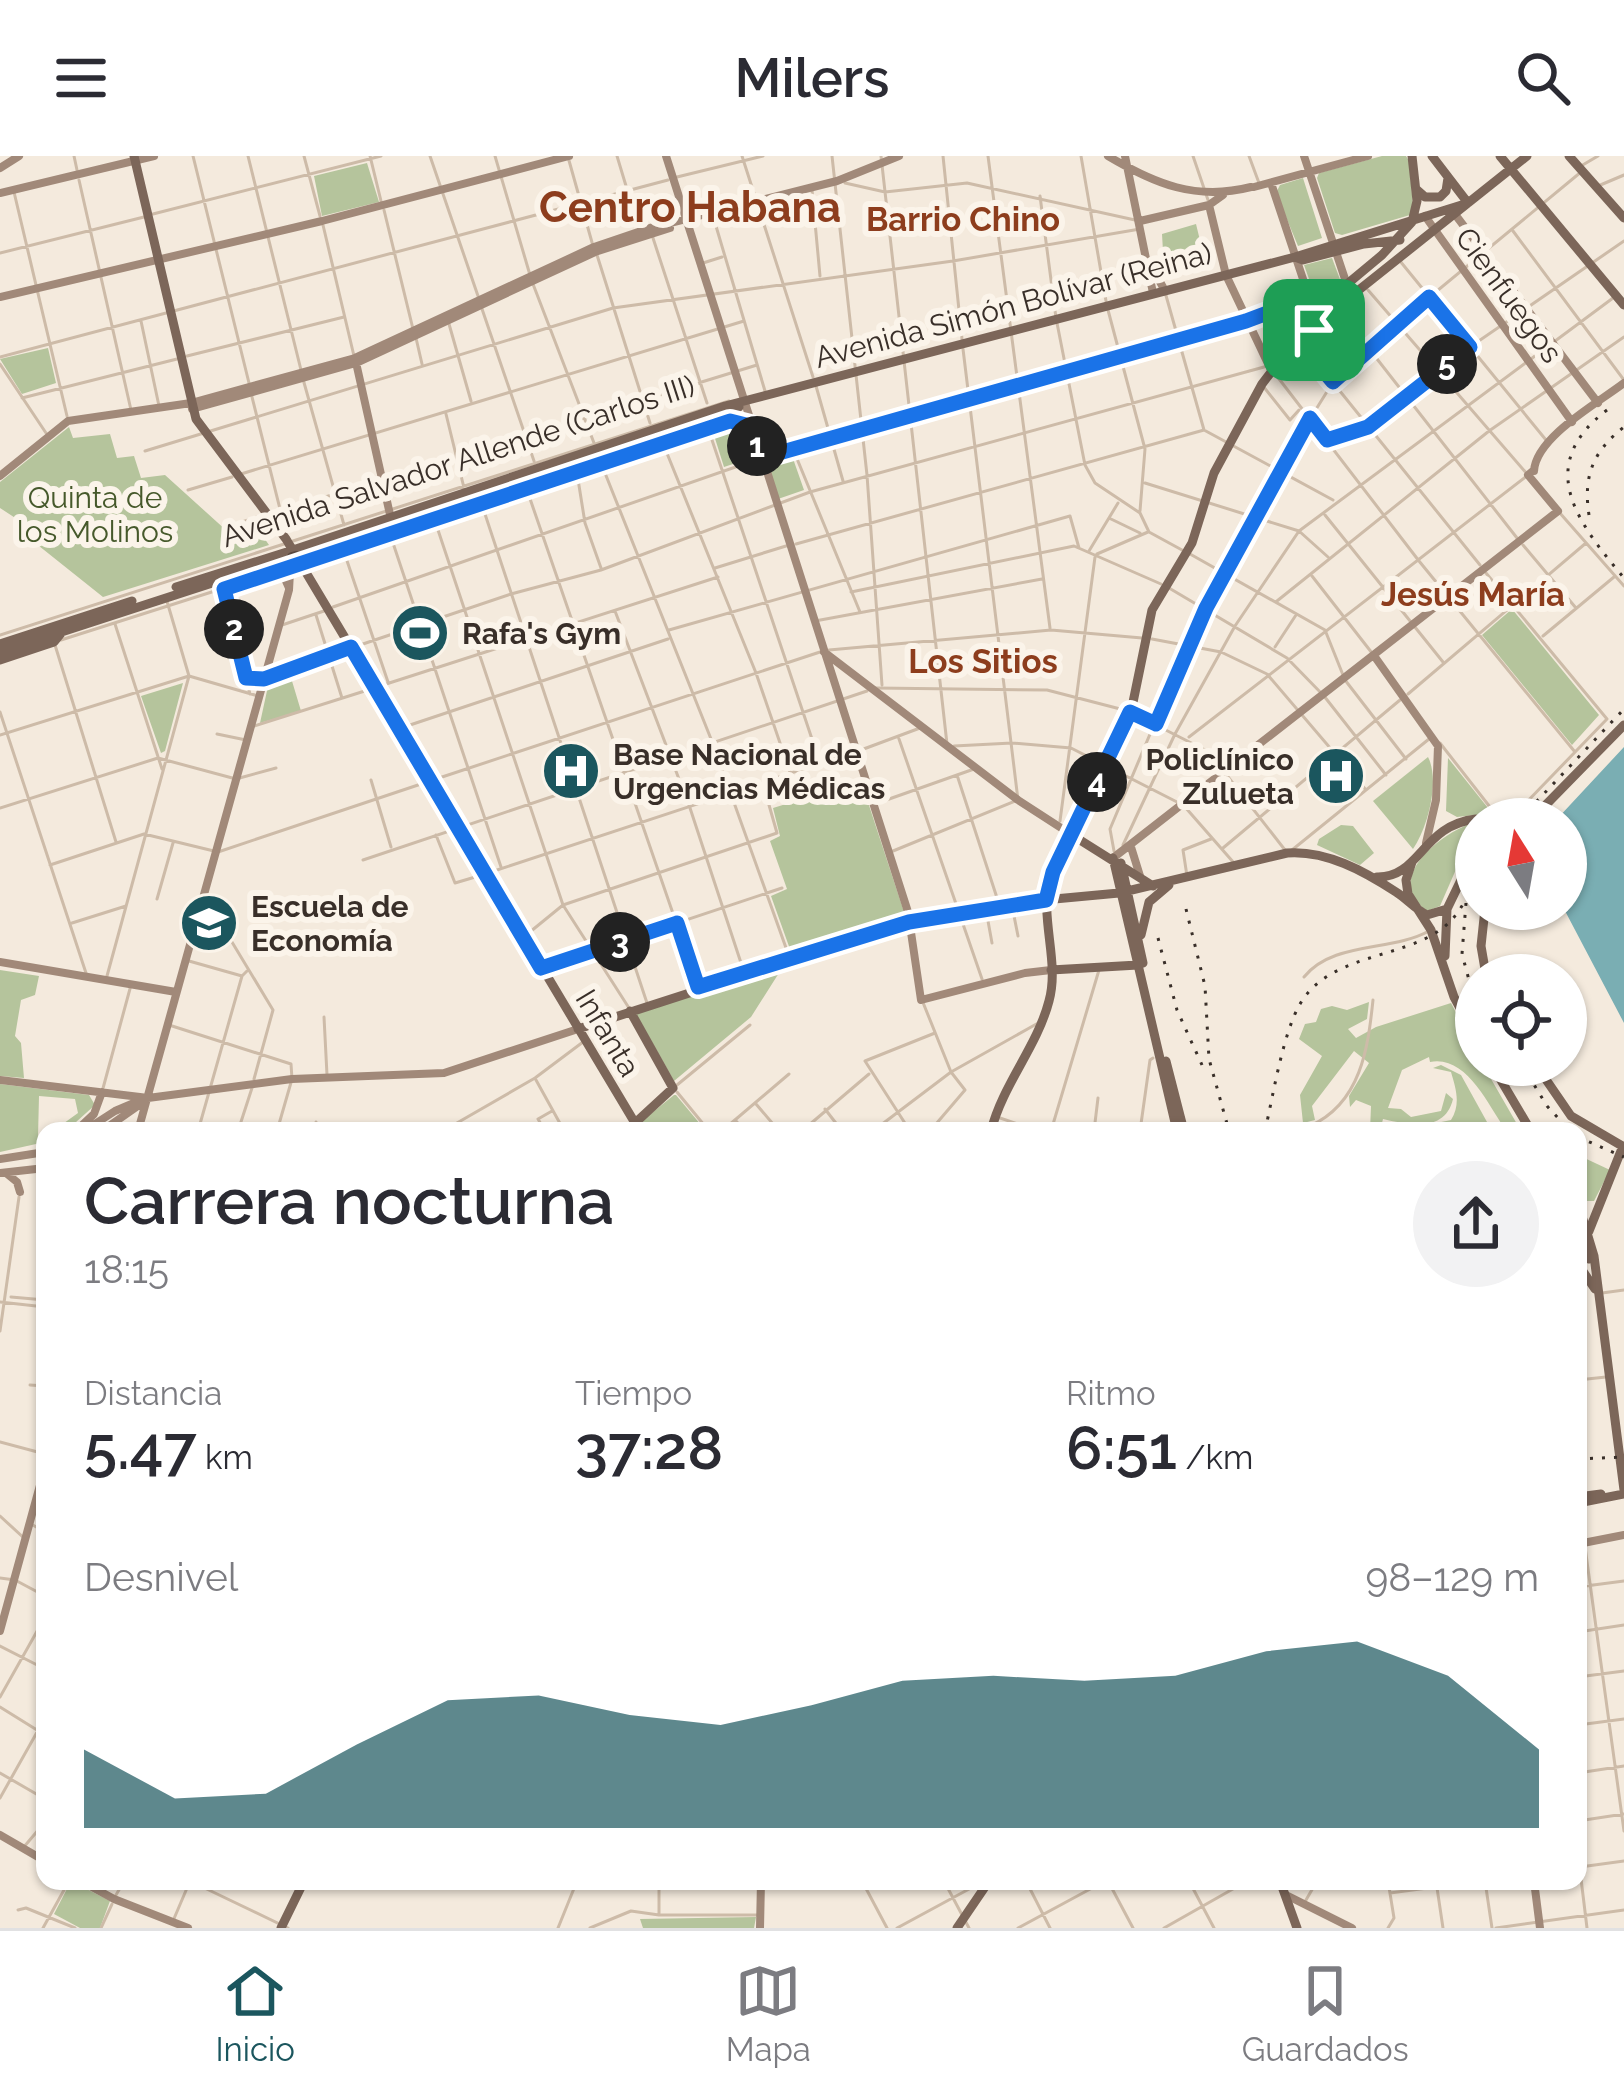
<!DOCTYPE html>
<html lang="es">
<meta charset="utf-8">
<style>
:root{--surface:#fff;--page:#f2f2f3;--text:#2b2b33;--muted:#7c7c81;--line:#e1e1e2;--accent:#1b565e}
body{margin:0;font-family:Raleway,sans-serif;background:var(--page);color:var(--text);height:100vh;display:flex;flex-direction:column;font-size:45px;white-space:nowrap}
*{box-sizing:border-box;margin:0}
p{font-size:39px;color:var(--muted)}
.icon{flex:none;width:66px;height:66px;fill:none;stroke:currentColor;stroke-width:2;stroke-linecap:round;stroke-linejoin:round}
.map{position:relative;flex:1;overflow:hidden}
.side{position:absolute;left:36px;top:966px;width:1551px;height:768px;display:flex;flex-direction:column;background:var(--surface);border-radius:24px;box-shadow:0 3px 9px #0004}
.side>*{flex:none}
.needle{width:78px;rotate:349deg}
.fabs{position:absolute;left:1455px;top:642px;display:grid;gap:24px}
.fabs a{display:grid;place-items:center;width:132px;height:132px;border-radius:50%;background:var(--surface);box-shadow:0 3px 9px #0004;font-size:60px}
.pin{position:absolute;display:grid;place-items:center;width:102px;height:102px;color:#fff;margin:-51px;border-radius:24px;box-shadow:0 6px 18px #0006}
.km{position:absolute;width:60px;height:60px;margin:-30px;border-radius:50%;background:#222;color:#fff;font-size:33px;line-height:60px;text-align:center}
.round{display:grid;place-items:center;flex:none;width:126px;height:126px;border-radius:63px;background:var(--page)}
.headline{display:flex;align-items:center;justify-content:space-between;height:204px;padding:0 48px}
h1{font-size:66px;font-weight:600;line-height:90px}
.stats{display:grid;grid-template-columns:repeat(3,1fr);gap:18px;height:204px;padding:12px 48px}
.stats div{display:grid;align-content:center}
.stats b{font-size:60px;font-weight:600}
.stats small{font-size:33px;font-weight:400}
.stats p{font-size:33px}
.chart{height:336px;padding:24px 48px}
.chart p{display:flex;justify-content:space-between}
.chart svg{width:100%;height:216px;margin-top:12px;fill:var(--accent);opacity:.7}
header{display:flex;justify-content:space-between;align-items:center;height:156px;padding:0 48px;background:var(--surface);font-size:54px;font-weight:600}
.tabs{display:flex;justify-content:space-around;align-items:center;height:168px;border-top:3px solid var(--line);background:var(--surface);font-size:33px;color:var(--muted)}
.tabs a{display:grid;justify-items:center;gap:6px}
.tabs .on{color:var(--accent)}
.map>svg:first-child{display:block}
.green{fill:#b5c49c}
.water{fill:#7aaeb3}
.lines{fill:none;stroke-linecap:round;stroke-linejoin:round}
.street{stroke:#cdbba8;stroke-width:3}
.secondary{stroke:#a18979;stroke-width:8}
.primary{stroke:#7c6659;stroke-width:9}
.highway{stroke:#5b493f;stroke-width:10}
.rail{stroke:#392f29;stroke-width:3;stroke-dasharray:3 9;stroke-linecap:butt}
.route-casing{stroke:#fff;stroke-width:24}
.route{stroke:#1a73e8;stroke-width:15}
.labels{text-anchor:middle;dominant-baseline:central;stroke-width:12;stroke-linejoin:round;paint-order:stroke}
.street-label{font-size:30px;fill:#392f29;stroke:#fbf4ea}
.park-label{font-size:30px;fill:#46592b;stroke:#fbf4ea}
.poi-label{font-size:30px;font-weight:bold;fill:#392f29;stroke:#fbf4ea;text-anchor:start}
.neighbourhood-label{font-size:33px;font-weight:bold;fill:#8d3d1d;stroke:#fbf4ea}
.district-label{font-size:42px;font-weight:bold;fill:#8d3d1d;stroke:#fbf4ea}
</style>
<header><svg class="icon" aria-label="menu" viewBox="0 0 24 24"><path d="M4 6h16M4 12h16M4 18h16"/></svg>Milers<svg class="icon" aria-label="search" viewBox="0 0 24 24"><circle cx="10" cy="10" r="6"/><path d="M15 15l6 6"/></svg></header>
<div class="map">
<svg width="1624" height="1772" viewBox="0 0 1624 1772">
<rect width="100%" height="100%" fill="#f4eadd"/>
<path class="green" d="M1382,0H1406L1409,5L1413,50L1410,59L1342,79L1335,77L1317,22L1319,17Z
M367,7L379,46L322,60L314,20Z
M1303,22L1322,82L1298,90L1276,37L1280,29Z
M1196,68L1206,109L1173,116L1164,112L1162,78Z
M1332,102L1341,126L1314,137L1304,109Z
M48,192L56,227L22,238L0,203Z
M738,268L748,273L757,300L724,311L713,276Z
M69,271L73,282L110,278L117,302L134,300L141,322L165,319L238,385L250,386L262,379L269,389L103,441L24,378L23,367L0,352V326Z
M790,294L804,334L778,343L764,303Z
M1512,453L1599,559L1572,589L1482,479Z
M289,515L301,555L260,567L270,521Z
M183,527L165,595L161,597L141,540Z
M1428,601C1440,624 1428,672 1413,693L1373,645Z
M1448,602L1492,657L1457,661L1446,655Z
M861,625L905,759L791,796L771,740L787,733L770,685L780,680L773,652Z
M1472,667L1476,669V684L1461,702L1440,750L1427,755C1382,723 1440,678 1472,667Z
M1341,669L1353,670L1374,697L1360,709L1317,689L1319,683Z
M784,809L751,861L674,925L635,856Z
M0,814L39,820L35,839L21,844L15,880L21,887L24,922L0,920Z
M1369,846L1367,863L1348,873L1356,882L1376,871L1451,847L1476,895V909H1483L1521,975L1505,973C1487,947 1466,899 1430,906L1429,901L1402,914L1388,952L1401,953L1411,961L1441,955L1446,937L1453,943C1445,977 1409,969 1383,963L1382,967L1412,972L1451,964C1461,948 1456,933 1451,916L1433,912L1441,909L1461,919L1492,975H1370L1371,950L1356,944L1350,951L1349,940L1369,907L1354,895L1312,950L1315,964L1303,967L1300,939L1322,900L1299,883L1305,868L1316,866L1321,853L1332,850L1347,854Z
M0,928L89,939L95,949L66,975H53L78,957L75,943L39,940L38,981L45,979V986L0,996Z
M674,939H676L706,975H649L642,965Z
M1578,999L1610,1014L1594,1045H1584L1578,1037Z
M71,1725L110,1745L100,1772H80L54,1758Z
M756,1761L754,1772H643L640,1763Z"/>
<path class="water" d="M1624,591V867L1564,753L1566,663H1557Z"/>
<g class="lines">
<path class="street" d="M74,0L77,14
M193,0L249,227
M248,0L301,214
M304,0L320,60
M370,0L381,45
M430,0L478,140
M495,0L530,119
M617,0L639,73
M742,0L813,221
M832,0L867,319L882,529
M881,0L947,588
M943,0L962,183
M988,0L1050,472
M1081,0L1106,145
M1193,0L1208,44
M1249,0L1259,27
M568,1L593,90
M1581,10L1598,0
M677,21L763,0
M79,24L131,254
M845,27L885,36L967,27L1135,64
M1598,30L1624,19
M812,34L820,120
M14,36L67,260
M1040,40L1056,162L1085,309L1095,327L1140,357L1149,376L1182,394
M384,54L413,173
M153,58L381,0
M713,60L765,235
M323,69L354,200
M1513,75L1624,224
M652,79L707,247
M0,97L144,61
M597,99L650,267
M1400,105L1546,284
M703,107L722,101
M533,128L594,287
M1165,136L1204,274L1333,344
M481,150L534,305
M1338,153L1517,382
M1108,154L1145,293L1140,355
M141,165L159,250
M449,168L471,245
M416,182L422,208
M1302,188L1480,409
M187,200L344,161
M0,201L668,24
M0,208L46,277
M1273,215L1419,405L1575,596
M303,223L344,369
M816,230L843,325
M1263,230L1290,264L1299,254
M251,237L285,373
M22,242L177,203
M446,258L465,336
M709,275L820,607
M1329,283L1368,271L1470,191L1624,85
M662,285L756,517L791,619
M483,293L757,209
M793,293L860,456
M145,295L613,152L953,105L1140,73
M601,307L713,588L790,803
M577,317L585,367L601,412
M241,318L744,165
M384,323L454,302
M1145,327L1299,375L1328,401
M188,334L232,321
M527,334L698,830
M482,349L647,847
M272,356L332,339
M432,356L563,749L629,852
M1559,356L1624,430
M1325,359L1443,506
M1111,363L1140,377
M227,371L263,359
M390,378L501,711
M293,385L729,245
M341,387L388,526
M796,388L1204,274
M1523,389L1576,452
M1089,395L1118,347
M1097,398L1148,376
M1190,398L1325,474L1345,524L1406,603
M301,407L708,272
M715,412L786,390
M1486,417L1607,563L1520,653
M1312,420L1372,497
M222,425L250,538
M1169,432L1287,502L1324,540L1386,619
M851,436L1074,390L1161,428
M1277,445L1489,275L1624,181
M333,451L793,291L1246,165L1340,130
M615,455L690,652L743,813
M316,459L342,542
M815,465L1042,423
M115,468L162,613
M282,469L324,455
M669,474L1070,360L1079,392
M0,479L284,388
M1543,480L1614,421
M1152,483L1221,496L1267,518L1366,634
M61,484L287,412
M55,489L116,686
M357,490L511,438L601,414L810,336L1264,211
M1275,491L1296,459
M829,494L1051,474L1142,482
M246,522L264,523L348,493
M380,530L718,421
M876,532L1047,534L1128,555
M1408,538L1586,387
M0,556L86,817
M1136,559L1229,606
M254,570L371,533
M404,571L668,483
M217,578L246,584
M0,579L189,520L258,540
M1189,581L1528,319L1368,134
M899,583L982,823
M1440,587L1497,660
M954,590L1012,587L1071,592L1177,646
M861,594L920,572
M1225,617L1285,694
M957,619L999,748
M436,623L820,496
M371,624L391,691
M875,648L974,613
M1185,651L1234,707
M0,652L158,602L236,623L276,612
M1060,665L1095,401
M436,679L455,727L482,719
M1123,689L1175,578L1235,470L1299,375L1613,142
M1223,692L1400,544
M1292,694L1429,583
M893,695L1018,644L963,193
M1114,695L1110,673L1188,488L1310,263L1333,226L1397,168L1581,16
M363,704L867,535
M50,709L144,678L218,696L427,626
M491,716L852,597
M1187,720L1183,694L1211,683
M157,743L173,687
M206,743L273,854L254,923
M1012,750L1018,780
M986,754L992,787
M72,767L126,750
M525,780L563,749L777,677L763,628
M189,805L242,820L247,815
M548,810L782,732
M107,820L189,520L166,442
M1304,821C1333,785 1391,796 1429,775
M922,844L951,916L965,934L930,975
M324,861L327,919
M169,869L291,908L292,923L277,975
M536,924L562,971
M677,929L750,869
M102,936L131,829
M677,936L709,975
M756,948L779,975
M825,953L842,975
M997,961L1039,975
M736,965L745,975
M198,975L242,820
M238,975L252,932
M314,975L316,966
M443,975L535,922L583,886
M545,975L538,963L552,955
M722,975L789,918
M802,975L869,918
M873,975L951,916L1040,866
M910,975L865,905L935,877
M1051,975L1099,814
M1094,975L1098,942
M1140,975L1150,904L1153,902
M1272,975C1284,973 1301,975 1310,970C1361,947 1368,892 1373,844
M1602,1137L1624,1134
M11,1141L45,1144
M0,1146L45,1151
M0,1175L19,1041
M1578,1224L1606,1221
M30,1229L45,1230
M0,1286L45,1298
M1579,1349L1583,1382
M0,1360L25,1383
M31,1368L45,1376
M1585,1391L1624,1675
M0,1422L15,1424L45,1440
M1578,1431L1624,1425
M1578,1476L1624,1469
M0,1490L45,1513
M1578,1521L1624,1515
M0,1541L45,1461
M0,1551L45,1579
M1578,1569L1624,1563
M0,1617L45,1643
M1578,1617L1624,1610
M0,1642L45,1562
M1578,1665L1624,1658
M23,1692L45,1666
M1578,1698L1587,1772
M1580,1711L1624,1705
M190,1725L288,1772
M659,1725V1757
M786,1725L819,1729L833,1725
M862,1725L887,1772
M944,1725L969,1772
M1026,1725L1050,1772
M1108,1725L1133,1772
M1189,1725L1214,1772
M1388,1725L1394,1762L1388,1772
M1436,1725L1443,1772
M1485,1725L1492,1772
M1390,1737L1480,1725
M116,1739L124,1725
M1306,1744L1317,1725
M18,1754L26,1752L75,1772
M173,1765L190,1725
M43,1772L69,1725
M101,1772L112,1748
M558,1772L577,1725
M590,1772L631,1755L659,1759H759
M897,1772L982,1726
M1018,1772L1105,1725
M1164,1772L1247,1725
M1496,1772L1624,1754"/>
<path class="secondary" d="M666,0L908,756L921,844L1025,817L1051,814
M1108,0C1155,28 1196,45 1251,31
M1125,0L1153,137
M1304,0L1348,132
M0,12L19,0
M1271,27L1309,141L1314,174
M1254,31L1368,0
M0,37L154,0
M1209,49L1226,119L1271,214
M1454,57L1598,247
M1425,60L1572,266
M1140,65L1209,49L1223,39
M1152,111L1165,135
M0,141L322,65L569,0
M355,202L391,363
M192,253L356,207L595,96L670,72
M1534,315C1536,281 1598,247 1624,227
M0,320L68,265L191,247L355,202L594,91L650,72L837,25L899,0
M275,416L285,423L289,432
M824,496L1018,644L1072,679
M1375,501L1438,590L1436,644L1426,687
M1131,691L1140,720
M1113,702L1558,355L1528,319L1534,314
M0,806L176,836
M0,924L148,942L292,923L444,917L578,873
M76,975L94,958L102,936
M84,975L115,955L141,944
M102,975L142,947
M138,975L289,434L291,398
M627,975L635,967L642,975
M0,1003L45,996
M0,1017L45,1012
M6,1017L17,1026L20,1036
M1578,1388L1624,1379
M0,1475L45,1311
M0,1679L45,1705
M81,1725L114,1743L188,1772
M1534,1725L1540,1772
M1286,1739L1352,1772
M760,1772L761,1725"/>
<path class="primary" d="M134,0L196,263L286,383L635,967L673,932L630,855
M1432,0L1468,47
M1500,0L1624,149
M1569,0L1624,62
M1417,34L1425,41H1440L1446,35L1448,22
M1295,101L1303,104L1364,88L1400,84
M1332,151L1346,129L1382,99L1412,66L1417,45L1412,0
M699,269C717,270 734,259 750,270
M293,394L725,250L1295,101L1468,47
M296,400L706,265L739,251
M176,431L290,395
M0,488L132,445
M0,496L292,401
M0,504L54,486L63,475
M1499,663L1538,654
M1532,663L1624,569
M1072,679L1153,730
M1113,702L1177,975
M1412,706L1406,724L1408,738L1431,774L1454,841L1476,881
M1121,707L1143,807
M1377,721C1420,722 1422,669 1476,663
M1485,753L1481,790L1486,819
M1141,779L1149,746L1169,729
M1445,800L1447,753L1476,693
M1051,814L1138,809
M578,873L909,766L1033,745L1119,737L1287,697C1326,694 1364,715 1396,736C1407,743 1415,753 1427,759L1447,753
M1166,905L1184,975
M1492,909L1531,975
M1536,909L1571,960L1624,991
M991,975C1003,928 1037,891 1049,845C1060,805 1039,762 1050,722L1131,556L1152,454L1192,387L1214,317L1262,228L1278,207L1345,145L1527,0
M1578,1047L1594,1100L1624,1334
M1578,1069L1589,1103
M1578,1088L1589,1075L1623,990
M1578,1108L1595,1133
M1578,1341L1601,1338
M1578,1347L1624,1338
M1280,1725L1297,1772
M281,1772L304,1725
M957,1772L989,1725"/>
<path class="highway" d="M292,401L296,400"/>
<path class="rail" d="M1607,254C1532,311 1580,369 1624,422
M1589,359C1583,320 1593,295 1624,271
M1520,663L1624,553
M1466,747L1462,798L1476,850
M1186,753L1205,830L1209,903L1229,975
M1158,782L1177,854L1202,909
M1522,909L1547,950L1570,975
M1265,975C1273,940 1283,877 1300,848C1328,799 1399,803 1440,774C1456,763 1465,746 1473,729
M1578,981L1624,1001
M1578,1303L1624,1301"/>
</g>
<g class="lines">
<g class="route-casing">
<path id="route" d="M1310,141L1314,174L1300,187L1333,226L1429,141L1470,191L1368,271L1327,284L1310,262L1206,452L1156,568L1130,556L1053,716L1046,744L909,766L698,831L677,767L541,812L351,491L264,523L246,522L224,433L730,265L750,270L761,302L1246,165Z"/>
</g>
<use href="#route" class="route"/>
</g>
<defs>
<g id="stadium-disc" transform="scale(3)"><circle r="9.5" fill="#1b565e" stroke="#fbf4ea"/><path d="M0-5a6.5 5 0 1 0 0 10a6.5 5 0 1 0 0-10ZM-3.5-1.8h7v3.6h-7Z" fill="#fff"/></g>
<g id="hospital-disc" transform="scale(3)"><circle r="9.5" fill="#1b565e" stroke="#fbf4ea"/><path d="M-5-5h3v3.5h4V-5h3V5h-3V1.5h-4V5h-3Z" fill="#fff"/></g>
<g id="university-disc" transform="scale(3)"><circle r="9.5" fill="#1b565e" stroke="#fbf4ea"/><path d="M0-5L7-2L0 1L-7-2ZM-4 1L0 2.5L4 1V4Q0 6-4 4Z" fill="#fff"/></g>
</defs>
<g fill-rule="evenodd">
<use href="#stadium-disc" x="420" y="477"/>
<use href="#hospital-disc" x="571" y="615"/>
<use href="#hospital-disc" x="1336" y="620"/>
<use href="#university-disc" x="209" y="767"/>
</g>
<g class="labels">
<g class="street-label">
<text transform="translate(1509 139) rotate(54)">Cienfuegos</text>
<text transform="translate(1013 149) rotate(-15)">Avenida Simón Bolívar (Reina)</text>
<text transform="translate(458 305) rotate(-18)">Avenida Salvador Allende (Carlos III)</text>
<text transform="translate(608 877) rotate(59)">Infanta</text>
</g>
<g class="park-label">
<text x="95" y="341">Quinta de<tspan x="95" dy="34">los Molinos</tspan></text>
</g>
<g class="poi-label">
<text x="462" y="477">Rafa's Gym</text>
<text x="613" y="598">Base Nacional de<tspan x="613" dy="34">Urgencias Médicas</tspan></text>
<text x="1294" y="603" text-anchor="end">Policlínico<tspan x="1294" dy="34">Zulueta</tspan></text>
<text x="251" y="750">Escuela de<tspan x="251" dy="34">Economía</tspan></text>
</g>
<g class="neighbourhood-label">
<text x="963" y="63">Barrio Chino</text>
<text x="1473" y="438">Jesús María</text>
<text x="983" y="505">Los Sitios</text>
</g>
<g class="district-label">
<text x="690" y="51">Centro Habana</text>
</g>
</g>
</svg>
<div class="fabs">
<a><svg class="needle" viewBox="-14 -14 28 28"><path d="M0-13l5 13h-10z" fill="#e53935"/><path d="M0 13l5-13h-10z" fill="#7c7c81"/></svg></a>
<a><svg class="icon" aria-label="locate" viewBox="0 0 24 24"><circle cx="12" cy="12" r="6"/><path d="M12 2v4M12 18v4M2 12h4M18 12h4"/></svg></a>
</div>
<div class="pin" style="left:1314px;top:174px;background:#1e9e55"><svg class="icon" aria-label="arrive" viewBox="0 0 24 24"><path d="M6 21V4h12l-3 4 3 4H6"/></svg></div>
<b class="km" style="left:757px;top:290px">1</b>
<b class="km" style="left:234px;top:473px">2</b>
<b class="km" style="left:620px;top:786px">3</b>
<b class="km" style="left:1097px;top:626px">4</b>
<b class="km" style="left:1447px;top:208px">5</b>
<section class="side">
<div class="headline"><div><h1>Carrera nocturna</h1><p>18:15</p></div><a class="round"><svg class="icon" aria-label="share" viewBox="0 0 24 24"><path d="M12 15V3M7 8l5-5 5 5M5 13v7h14v-7"/></svg></a></div>
<div class="stats">
<div><p>Distancia</p><b>5.47<small> km</small></b></div>
<div><p>Tiempo</p><b>37:28</b></div>
<div><p>Ritmo</p><b>6:51<small> /km</small></b></div>
</div>
<div class="chart"><p><span>Desnivel</span>98–129 m</p>
<svg viewBox="0 0 160 44" preserveAspectRatio="none"><path d="M0 44V28L10 38L20 37L30 27L40 18L50 17L60 21L70 23L80 19L90 14L100 13L110 14L120 13L130 8L140 6L150 13L160 28V44z"/></svg>
</div>
</section>
</div>
<nav class="tabs">
<a class="on"><svg class="icon" aria-label="home" viewBox="0 0 24 24"><path d="M3 11l9-7 9 7M6 9v11h12V9"/></svg>Inicio</a>
<a><svg class="icon" aria-label="map" viewBox="0 0 24 24"><path d="M3 6l6-2 6 2 6-2v14l-6 2-6-2-6 2zM9 4v14M15 6v14"/></svg>Mapa</a>
<a><svg class="icon" aria-label="saved" viewBox="0 0 24 24"><path d="M7 4h10v16l-5-4-5 4z"/></svg>Guardados</a>
</nav>
